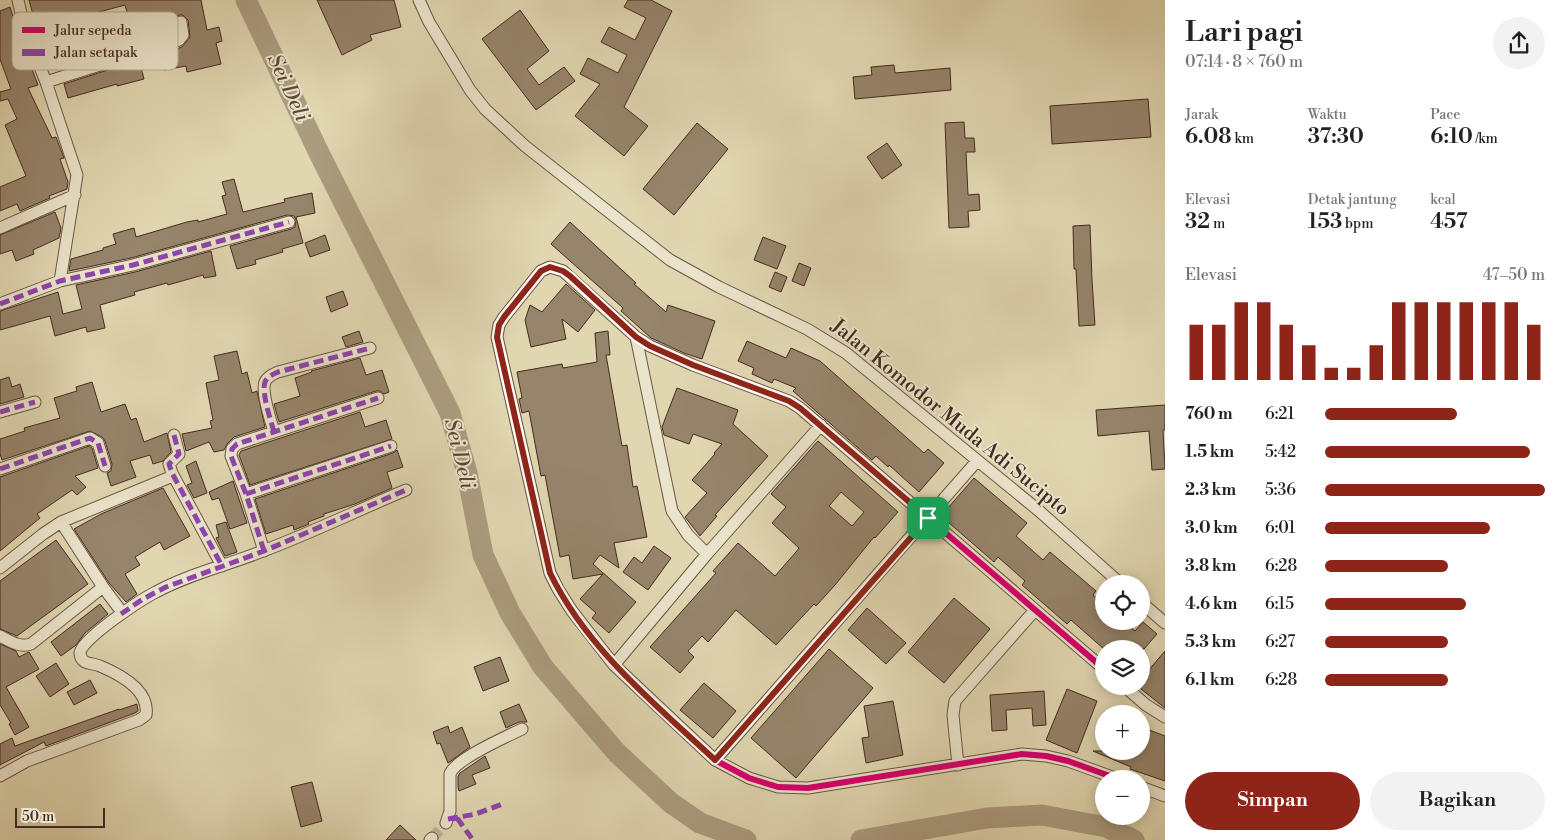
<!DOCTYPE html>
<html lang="id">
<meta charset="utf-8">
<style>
:root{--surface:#fff;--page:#f2f2f2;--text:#222;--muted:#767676;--accent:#8f2418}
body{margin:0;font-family:"Libre Bodoni",serif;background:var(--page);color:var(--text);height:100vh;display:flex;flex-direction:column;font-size:19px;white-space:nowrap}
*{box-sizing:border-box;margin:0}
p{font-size:16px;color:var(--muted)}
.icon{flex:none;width:28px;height:28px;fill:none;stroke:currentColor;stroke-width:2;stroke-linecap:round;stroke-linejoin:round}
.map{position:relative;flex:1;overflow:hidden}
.side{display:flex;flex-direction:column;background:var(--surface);width:400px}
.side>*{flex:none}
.buttons{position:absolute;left:1095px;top:575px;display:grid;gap:10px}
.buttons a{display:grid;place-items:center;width:55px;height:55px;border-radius:50%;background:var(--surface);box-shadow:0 2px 12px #0003;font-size:25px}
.scale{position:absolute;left:15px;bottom:12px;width:90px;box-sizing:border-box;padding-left:5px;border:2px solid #452b21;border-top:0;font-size:14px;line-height:18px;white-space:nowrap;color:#452b21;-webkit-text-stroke:4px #ebe4cc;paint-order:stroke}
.pin{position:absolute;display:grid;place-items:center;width:42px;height:42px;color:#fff;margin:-21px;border-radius:10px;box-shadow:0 2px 8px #0006}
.round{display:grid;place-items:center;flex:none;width:52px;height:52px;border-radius:26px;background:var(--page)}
.overview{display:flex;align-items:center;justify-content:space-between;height:85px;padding:0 20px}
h1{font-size:28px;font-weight:600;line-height:38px}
.metrics{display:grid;grid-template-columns:repeat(3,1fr);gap:8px;height:85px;padding:5px 20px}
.metrics div{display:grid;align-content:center}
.metrics b{font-size:21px;font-weight:600}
.metrics small{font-size:14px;font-weight:400}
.metrics p{font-size:14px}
.chart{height:140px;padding:10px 20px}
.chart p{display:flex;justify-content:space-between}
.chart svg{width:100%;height:90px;margin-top:5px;stroke:var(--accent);stroke-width:6}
.action{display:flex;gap:10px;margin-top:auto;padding:10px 20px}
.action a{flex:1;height:58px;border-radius:30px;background:var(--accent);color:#fff;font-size:20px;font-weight:600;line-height:58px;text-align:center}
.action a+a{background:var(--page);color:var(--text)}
ul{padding:0 20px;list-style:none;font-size:16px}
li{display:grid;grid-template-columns:80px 60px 1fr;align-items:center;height:38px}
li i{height:12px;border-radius:6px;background:var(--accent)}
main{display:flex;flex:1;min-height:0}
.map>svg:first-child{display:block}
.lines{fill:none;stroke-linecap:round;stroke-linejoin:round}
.river{stroke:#ab9c7f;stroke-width:21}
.building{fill:#96846b;stroke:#452b21;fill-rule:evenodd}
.minor-tunnel{stroke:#c1b493;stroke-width:11;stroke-dasharray:11 5.5;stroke-linecap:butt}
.minor-casing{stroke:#6c5645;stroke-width:13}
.minor{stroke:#ebe4cc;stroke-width:11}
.quiet{stroke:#8e44ad;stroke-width:5;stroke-dasharray:10 5;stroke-linecap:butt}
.cycleway-casing{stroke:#ebe4cc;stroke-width:9}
.cycleway{stroke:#d6006c;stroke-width:6}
.route-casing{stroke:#fff;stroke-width:10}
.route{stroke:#8f2418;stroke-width:6}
.labels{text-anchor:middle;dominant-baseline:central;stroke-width:4;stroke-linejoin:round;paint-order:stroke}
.street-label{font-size:20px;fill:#452b21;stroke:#ebe4cc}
.water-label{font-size:21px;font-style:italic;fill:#5e4738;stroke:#ebe4cc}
.key{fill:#ebe4cc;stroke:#b9ac99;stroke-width:1}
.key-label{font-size:14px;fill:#452b21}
</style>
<main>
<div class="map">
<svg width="1165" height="840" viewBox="0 0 1165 840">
<rect width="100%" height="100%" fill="#e0d6b0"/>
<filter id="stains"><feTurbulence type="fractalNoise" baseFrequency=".004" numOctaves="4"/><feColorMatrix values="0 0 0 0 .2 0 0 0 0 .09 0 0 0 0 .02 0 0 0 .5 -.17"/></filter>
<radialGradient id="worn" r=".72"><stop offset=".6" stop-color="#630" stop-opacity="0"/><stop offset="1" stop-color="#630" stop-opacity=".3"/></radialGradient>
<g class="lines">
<path class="river" d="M246,0L320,155L450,413L467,473L483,555L510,613L543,667L617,753L671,803L700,823L746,840
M861,840L987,818L1042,815L1106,827L1134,840"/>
</g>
<path class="building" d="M29,0H201L207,30L219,27L222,41L216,43L221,64L187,72L186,66L164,70L161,54L182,47L190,37L188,20L183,15H179L174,19L175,34L121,51L118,42L134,37L125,5L88,15L93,36L88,37L94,59L60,70L52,38L40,41Z
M317,0H394L401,27L370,35L372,40L342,55Z
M628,0H651L672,11L624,107L648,126L624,156L575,116L600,84L580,74L588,58L618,73L627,55L601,42L609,27L635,40L646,18L624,7Z
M10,7L17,30L38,85L28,88L52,138L56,137L64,158L60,159L68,182L67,189L49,196L50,198L20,211L17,204L0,211V187L26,176L5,125L17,119L8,99L0,101V92L11,89L0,59V11Z
M520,10L549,51L527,69L539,85L564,67L575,81L536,110L482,39Z
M139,60L144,79L117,86V84L68,98L64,84Z
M894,65L895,73L950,68L951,90L855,99L853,77L872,75L871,67Z
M1148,99L1151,137L1052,144L1050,106Z
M964,122L965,138H974L975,152H966L968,195L979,194L980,210L968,211L969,227L949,228L945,123Z
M697,123L728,149L674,215L643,189Z
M887,143L902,165L882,179L867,157Z
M234,179L243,212L285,202L284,199L312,193L315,213L296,217L303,243L282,249L283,252L255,260L256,264L237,269L230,246L291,229L295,227L296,220L294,216L287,215L131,258L69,271L71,259L103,250V248L116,244L113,234L134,228L136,237L187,222L198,220V222L227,214L222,196L226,195L222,182Z
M55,212L61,228L59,238L33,250L34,254L16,261L12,250L0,254V235Z
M570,222L636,283L634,284L666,312L668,305L715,321L702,359L684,353L651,338L621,311L623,308L551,244Z
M1090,225L1092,280L1095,325L1079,326L1076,269H1074L1073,226Z
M325,235L330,250L310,257L305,243Z
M763,237L786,246L777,269L754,260Z
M211,251L216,276L204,278L203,275L168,285L167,283L134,292L135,295L100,305L105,328L87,332L86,327L55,336L50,316L0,330V311L58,292L63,314L82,309L76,285L135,272Z
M799,263L811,268L804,286L792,281Z
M775,272L787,277L781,292L769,287Z
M566,284L595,310L578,332L562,319L566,339L531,347L525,320L530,305L542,312Z
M343,291L348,305L331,312L326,297Z
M359,331L363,342L346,347L342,337Z
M608,331L610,355H606L622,446L627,445L633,487L637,486L647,537L614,543L619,568L600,555L593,564L636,602L609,633L592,618L596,613L580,599L603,574L573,579L569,555L560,557L545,475L541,476L529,411L522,413L519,399L522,398L517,372L562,364L563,368L597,362L595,333Z
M747,341L786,358L791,348L820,361L924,453L928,449L944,463L919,492L889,465L888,467L876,456L872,460L793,391L796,388L774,379L772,383L752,374L754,368L738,361Z
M237,351L242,374L247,372L252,393L257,391L265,427L234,437L227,444L224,450L214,452L209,442L186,451L182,434L212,428L210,421L213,420L206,383L219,380L214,356Z
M360,358L366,375L382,370L389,392L384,394L380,391H376L279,422L274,404L300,396L295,378L312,372L311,371Z
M9,377L12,387L20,384L24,397L0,404V380Z
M92,382L101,412L125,404L131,420L136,418L144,442L167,433L171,452L163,461L153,464L150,455L130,461L136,477L111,486L107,473L111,471L112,464L105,441L102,437L90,431L2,460L0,454V439L25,431L24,428L60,418L54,398L77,391L76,387Z
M677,388L738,410L733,424L768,456L715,515L717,516L700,536L685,517L707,493L692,480L715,454L714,453L722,444L693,434L689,444L664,435L662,427Z
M1165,405V430H1163L1165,469L1152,470L1149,431L1098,436L1096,410Z
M360,412L365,427L386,420L392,439L250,485L239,455L241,451Z
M818,441L898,512L875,538L874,537L835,585L816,606L814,604L776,645L736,610L708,642L702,636L688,651L694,657L680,673L650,647L716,573L713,571L738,543L775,576L796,552L799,548L772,523L786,507L771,494ZM841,492L864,512L852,526L829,506Z
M89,446L92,448L98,468L75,476L86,487L77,495L72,490L37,514L40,518L0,551V477Z
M397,450L403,467L387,472L392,488L355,504L324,514V516L308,522L309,524L294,530L293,525L266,534L255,499L393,453Z
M196,461L207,493L194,498L187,485L192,483L186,466Z
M974,478L1027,523L1016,536L1043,560L1050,552L1096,591L1093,595L1104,604V621H1124L1135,631L1143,622L1157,634L1144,649H1104L1071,620L1067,624L1022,585L1025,581L998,557L994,562L941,516Z
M233,481L247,523L230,529L219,498L212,500L209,492Z
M163,488L190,536L164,550L160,542L135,557L140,565L125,574L137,594L126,602L109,583L74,529L101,514Z
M226,522L237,552L225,556L216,538L219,537L216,525Z
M56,540L88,584L17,636L0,629V581Z
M654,546L671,558L648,590L623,572L634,557L642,563Z
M954,598L990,629L944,683L908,652Z
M100,604L108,614L85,633L76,645L61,656L51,642Z
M867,608L906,643L886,664L848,630Z
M0,644L16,651L19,657L29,652L39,669L6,687L29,727L15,735L9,724L11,723L0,705Z
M829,649L873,688L796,778L751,738Z
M1165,651V708L1141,689V679Z
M500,657L509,681L483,691L474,667Z
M56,663L69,684L50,697L36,676Z
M90,680L97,693L74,705L67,692Z
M704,683L736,711L713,738L680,710Z
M1067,689L1097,701L1077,753L1046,740Z
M1044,691L1046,725L1033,726L1032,708L1006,710L1007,730L992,731L990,695Z
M893,701L903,755L866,763L862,738L869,737L864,706Z
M137,704L138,711L135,713L46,746L44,742L0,765V744L12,738L15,746L119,709V710Z
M519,704L527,722H519L506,728L500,712Z
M448,726L450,733L462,727L470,747L448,763L440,743L437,744L433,732Z
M1141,727L1165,736V781L1130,769L1131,767L1093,751H1141Z
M485,756L490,768L472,775L476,784L459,791L458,787V776L460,773Z
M312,782L322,821L301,827L291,787Z
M400,825L416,840H386Z"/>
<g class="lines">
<path class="minor-tunnel" d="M432,838L446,823"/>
<g class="minor-casing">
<path id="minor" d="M18,0L24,27L46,82L77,175L60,281
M419,0L429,22L470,90L485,109L525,146L670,260L719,287L807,329L846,353L1038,510L1121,584
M46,82L179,40L183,35L181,22
M0,228L75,195
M0,304L60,281L133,265L289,222
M636,337L672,511L688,535L707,554
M0,412L35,402
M274,432C271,421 261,392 265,382C267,377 273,374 278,372L370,348
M174,435L179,454L169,464L172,473L222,566
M0,469L90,438L98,443L105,466
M246,494L391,446
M61,522L103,587L118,607
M264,551L246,494L231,456L232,449L237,444L378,398
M0,568L43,534L61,522L168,478
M1141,602L1165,623
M0,636C10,641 20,648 31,644L103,587
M614,665L707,554L821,425
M1104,669L800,408L789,401L693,365L650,346L636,337L563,271L550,267L541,271L504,317L499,325L497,337L550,573L558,589L572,611L614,665L715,760L749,778L778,787L808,788L1022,754L1046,756L1068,761L1118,779
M1124,686L1146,705L1165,717
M715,760L977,461
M958,765L953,715L955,701L1035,610
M0,776L27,761L139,720L146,715C150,690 119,674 100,666C95,664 90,664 85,662C82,660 80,657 80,653C81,639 142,599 156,592C189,574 228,565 263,551C311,533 358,510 406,490
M1141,787L1165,796
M446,823L450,811V774C455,759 506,737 522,729
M430,840L432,838"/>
</g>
<use href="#minor" class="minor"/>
<path class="quiet" d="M0,304L60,281L133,265L289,222
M0,412L35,402
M274,432C271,421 261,392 265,382C267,377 273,374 278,372L370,348
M174,435L179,454L169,464L172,473L222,566
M0,469L90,438L98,443L105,466
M246,494L391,446
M264,551L246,494L231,456L232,449L237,444L378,398
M121,614L143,599L166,587L264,551L406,490
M457,818L473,840
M448,819L476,814L505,803"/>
<g class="cycleway-casing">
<path id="cycleway" d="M1104,669L800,408L789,401L693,365L650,346L636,337L563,271L550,267L541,271L504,317L499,325L497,337L550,573L558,589L572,611L614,665L715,760L749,778L778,787L808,788L1022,754L1046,756L1068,761L1118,779"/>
</g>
<use href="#cycleway" class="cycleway"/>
</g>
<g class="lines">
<g class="route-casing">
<path id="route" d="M550,267L563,271L570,276L636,337L650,346L693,365L789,401L800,408L928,518L715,760C655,704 587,649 550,573L497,337L499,325L504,317L541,271Z"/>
</g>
<use href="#route" class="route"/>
</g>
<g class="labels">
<g class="street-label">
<text transform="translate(950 418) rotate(39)">Jalan Komodor Muda Adi Sucipto</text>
</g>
<g class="water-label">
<text transform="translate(288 88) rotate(65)">Sei Deli</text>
<text transform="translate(459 454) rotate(76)">Sei Deli</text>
</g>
</g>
<rect x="12" y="12" width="166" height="58" rx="8" class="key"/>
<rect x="22" y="27" width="23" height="6" fill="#d6006c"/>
<rect x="22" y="49" width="23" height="7" fill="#8e44ad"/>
<g class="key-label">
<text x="54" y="35">Jalur sepeda</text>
<text x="54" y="57">Jalan setapak</text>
</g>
<rect width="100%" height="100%" filter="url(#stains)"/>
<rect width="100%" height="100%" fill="url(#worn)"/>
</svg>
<div class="buttons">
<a><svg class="icon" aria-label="locate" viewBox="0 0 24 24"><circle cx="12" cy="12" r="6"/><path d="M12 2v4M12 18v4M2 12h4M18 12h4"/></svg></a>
<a><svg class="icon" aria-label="layers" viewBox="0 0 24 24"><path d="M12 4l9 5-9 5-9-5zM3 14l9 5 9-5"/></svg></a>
<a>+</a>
<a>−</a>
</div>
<div class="scale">50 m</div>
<div class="pin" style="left:928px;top:518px;background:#1e9e55"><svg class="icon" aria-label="arrive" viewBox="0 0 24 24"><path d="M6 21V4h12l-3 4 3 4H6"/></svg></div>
</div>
<section class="side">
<div class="overview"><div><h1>Lari pagi</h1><p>07:14 · 8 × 760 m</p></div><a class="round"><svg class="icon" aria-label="share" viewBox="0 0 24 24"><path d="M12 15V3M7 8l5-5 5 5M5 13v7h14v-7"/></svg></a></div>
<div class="metrics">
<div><p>Jarak</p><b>6.08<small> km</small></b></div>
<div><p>Waktu</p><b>37:30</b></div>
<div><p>Pace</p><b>6:10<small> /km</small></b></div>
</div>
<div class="metrics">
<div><p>Elevasi</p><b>32<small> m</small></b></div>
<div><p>Detak jantung</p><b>153<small> bpm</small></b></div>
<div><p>kcal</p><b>457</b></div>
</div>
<div class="chart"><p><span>Elevasi</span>47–50 m</p>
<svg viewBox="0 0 160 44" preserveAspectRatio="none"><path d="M5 44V17M15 44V17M25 44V6M35 44V6M45 44V17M55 44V27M65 44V38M75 44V38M85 44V27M95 44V6M105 44V6M115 44V6M125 44V6M135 44V6M145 44V6M155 44V17"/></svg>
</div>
<ul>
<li><b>760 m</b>6:21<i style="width:60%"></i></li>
<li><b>1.5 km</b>5:42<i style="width:93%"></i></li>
<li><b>2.3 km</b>5:36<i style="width:100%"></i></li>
<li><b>3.0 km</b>6:01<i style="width:75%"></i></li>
<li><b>3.8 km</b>6:28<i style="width:56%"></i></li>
<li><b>4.6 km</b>6:15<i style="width:64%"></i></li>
<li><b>5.3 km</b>6:27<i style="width:56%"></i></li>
<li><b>6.1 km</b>6:28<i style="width:56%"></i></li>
</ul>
<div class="action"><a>Simpan</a><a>Bagikan</a></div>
</section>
</main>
